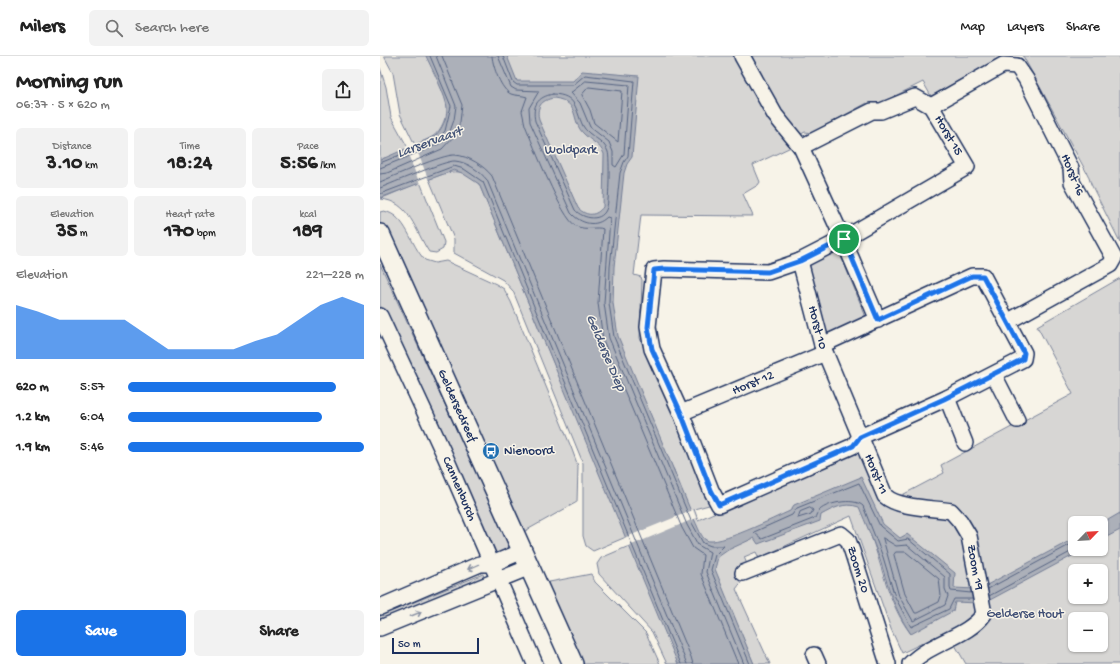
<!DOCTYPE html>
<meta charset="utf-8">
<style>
:root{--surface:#fff;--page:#f2f2f2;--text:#222;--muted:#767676;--line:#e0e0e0;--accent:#1a73e8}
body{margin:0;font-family:"Gochi Hand",sans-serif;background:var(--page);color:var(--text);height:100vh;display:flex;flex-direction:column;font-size:15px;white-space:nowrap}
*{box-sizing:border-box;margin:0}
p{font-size:13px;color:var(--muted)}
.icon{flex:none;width:22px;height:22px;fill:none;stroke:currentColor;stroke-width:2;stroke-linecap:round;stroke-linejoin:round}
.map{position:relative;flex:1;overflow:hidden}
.details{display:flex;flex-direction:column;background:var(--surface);width:380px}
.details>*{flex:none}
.needle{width:26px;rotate:65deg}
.tools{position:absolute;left:688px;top:460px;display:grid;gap:8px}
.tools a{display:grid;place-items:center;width:40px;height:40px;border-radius:6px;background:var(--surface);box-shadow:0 1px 3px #0004;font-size:20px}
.scale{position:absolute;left:12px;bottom:10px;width:87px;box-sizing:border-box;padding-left:4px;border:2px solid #1b2f5e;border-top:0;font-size:11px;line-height:14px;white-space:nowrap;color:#1b2f5e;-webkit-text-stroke:3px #f7f3e8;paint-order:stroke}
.pin{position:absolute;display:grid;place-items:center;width:34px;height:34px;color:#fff;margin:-17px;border:2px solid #fff;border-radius:50%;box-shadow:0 1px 4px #0007}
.round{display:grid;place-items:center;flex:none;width:42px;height:42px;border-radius:6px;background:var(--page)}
.summary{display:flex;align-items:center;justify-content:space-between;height:68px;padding:0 16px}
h1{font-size:22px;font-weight:700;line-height:30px}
.metrics{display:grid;grid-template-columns:repeat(3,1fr);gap:6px;height:68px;padding:4px 16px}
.metrics div{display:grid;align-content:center;border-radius:6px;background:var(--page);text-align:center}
.metrics b{font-size:20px;font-weight:700}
.metrics small{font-size:11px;font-weight:400}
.metrics p{font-size:11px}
.chart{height:112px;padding:8px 16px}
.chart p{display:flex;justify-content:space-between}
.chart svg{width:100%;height:72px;margin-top:4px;fill:var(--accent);opacity:.7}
.primary-button{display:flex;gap:8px;margin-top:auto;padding:8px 16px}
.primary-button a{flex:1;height:46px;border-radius:6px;background:var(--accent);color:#fff;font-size:16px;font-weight:700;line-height:46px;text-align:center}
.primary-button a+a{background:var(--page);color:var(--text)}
ul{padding:0 16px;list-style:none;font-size:13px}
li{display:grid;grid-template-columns:64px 48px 1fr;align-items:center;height:30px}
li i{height:10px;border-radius:5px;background:var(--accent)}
header{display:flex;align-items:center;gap:24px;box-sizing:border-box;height:56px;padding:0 20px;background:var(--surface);border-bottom:1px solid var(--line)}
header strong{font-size:19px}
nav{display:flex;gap:22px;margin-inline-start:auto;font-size:14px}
.search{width:280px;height:36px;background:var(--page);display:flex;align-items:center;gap:10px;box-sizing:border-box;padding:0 14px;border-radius:6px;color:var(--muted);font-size:15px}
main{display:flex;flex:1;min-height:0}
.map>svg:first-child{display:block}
.green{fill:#d7d6d4;stroke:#798299;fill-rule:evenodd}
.water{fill:#acb0b9;stroke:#727c95;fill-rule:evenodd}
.pier{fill:#f7f3e8}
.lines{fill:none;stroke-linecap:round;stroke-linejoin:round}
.shore{stroke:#556382;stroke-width:1}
.minor-casing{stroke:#1b2f5e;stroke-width:18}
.major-casing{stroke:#1b2f5e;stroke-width:22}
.minor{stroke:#f7f3e8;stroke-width:15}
.major{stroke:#f7f3e8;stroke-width:19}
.oneway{stroke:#8991a3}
.route-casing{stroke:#fff;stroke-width:8}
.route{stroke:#1a73e8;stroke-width:5}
.labels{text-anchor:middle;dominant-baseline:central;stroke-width:3;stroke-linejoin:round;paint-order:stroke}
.street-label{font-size:13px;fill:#1b2f5e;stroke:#f7f3e8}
.park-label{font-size:13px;fill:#415076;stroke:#f7f3e8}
.poi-label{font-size:13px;fill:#1b2f5e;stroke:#f7f3e8;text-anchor:start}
.water-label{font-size:14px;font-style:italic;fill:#465679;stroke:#f7f3e8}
</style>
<header>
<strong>Milers</strong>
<div class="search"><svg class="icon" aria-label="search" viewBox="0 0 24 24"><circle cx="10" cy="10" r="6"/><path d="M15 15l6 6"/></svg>Search here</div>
<nav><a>Map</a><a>Layers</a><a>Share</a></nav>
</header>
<main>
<section class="details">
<div class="summary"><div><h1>Morning run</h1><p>06:37 · 5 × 620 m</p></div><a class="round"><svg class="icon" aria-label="share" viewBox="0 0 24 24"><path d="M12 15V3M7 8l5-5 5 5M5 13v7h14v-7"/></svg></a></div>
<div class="metrics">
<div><p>Distance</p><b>3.10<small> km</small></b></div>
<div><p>Time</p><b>18:24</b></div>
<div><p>Pace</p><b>5:56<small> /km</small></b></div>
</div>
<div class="metrics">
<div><p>Elevation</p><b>35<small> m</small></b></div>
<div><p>Heart rate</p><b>170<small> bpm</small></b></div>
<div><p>kcal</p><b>189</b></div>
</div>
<div class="chart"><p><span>Elevation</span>221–228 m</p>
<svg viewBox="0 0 160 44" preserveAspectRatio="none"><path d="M0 44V11L10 15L20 20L30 20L40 20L50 20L60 29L70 38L80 38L90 38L100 38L110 33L120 29L130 20L140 11L150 6L160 11V44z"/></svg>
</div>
<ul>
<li><b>620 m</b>5:57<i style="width:88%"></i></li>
<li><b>1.2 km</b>6:04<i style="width:82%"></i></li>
<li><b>1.9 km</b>5:46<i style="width:100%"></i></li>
</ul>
<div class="primary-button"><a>Save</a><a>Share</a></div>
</section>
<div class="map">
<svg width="740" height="608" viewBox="0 0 740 608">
<rect width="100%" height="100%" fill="#f7f3e8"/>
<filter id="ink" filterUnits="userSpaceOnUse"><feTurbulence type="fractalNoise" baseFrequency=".025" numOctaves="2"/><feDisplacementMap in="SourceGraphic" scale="8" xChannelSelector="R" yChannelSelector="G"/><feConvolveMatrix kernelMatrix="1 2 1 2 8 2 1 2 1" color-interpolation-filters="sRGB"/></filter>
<g filter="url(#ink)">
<path class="green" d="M4,0H622L551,40L543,26L491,52L487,47L432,77L425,76L410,84L413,90L373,109L380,126L378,129L363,138L373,160L261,159L254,219L261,221L262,224L260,282L277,326L281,325L332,446L329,449L314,453L318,464L470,396L480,397L507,447L564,417L561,409L693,338L657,270L740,222V608H586L567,575L522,597L511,573L471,460L379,502L376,496L364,501L370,515L356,533L390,608H374L341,530L372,608H287L272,576L219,518L217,508L221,502L249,490L246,481L213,495L206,490L203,480V407L133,235L123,224L74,197V183L49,123C73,115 79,110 99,128L175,311L297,423L294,414L100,122L79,109L4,102L0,104V12L6,31L11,61L28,92L56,83L71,61L65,62C59,80 51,82 35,89L20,58L13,17ZM695,467H721V493H695ZM491,480L531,578C509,550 503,513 491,480ZM695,515H721V541H695ZM695,563H721V589H695Z
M643,0H740V186L711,128L708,119Z
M40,126L64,186L63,193L56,197L49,196C35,175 30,145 0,143Z
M4,155C27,160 30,189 45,204L55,207L66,205L116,228L124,233L131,246L191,391L198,410L197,446L138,479L0,171V156Z
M458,193L486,261L442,281L425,207Z
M0,208L132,493L115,501L27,306L0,249Z
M103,518L105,523L0,567V560Z
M211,518L215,526L266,577L280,608H195L159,528Z"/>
<path class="water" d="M46,0H127L137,25H193L202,15L259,20L252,101L247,108L244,117L234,211L233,247L238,280L315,465C318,471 321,481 326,484C337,491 396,461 410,455L414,449L481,421L503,468L520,482L527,478L575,517L574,532L595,533L605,530L695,482V493H705L608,545L598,547L575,546L573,555L531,578C512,550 509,531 499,501C493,484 486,468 479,451C464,446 454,452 441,459L440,465L378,488L374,482L348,494L338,501L335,513L374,608H298L99,128L82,117L74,114L0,142V104L55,80C62,73 67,63 67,52C67,42 51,11 46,0ZM174,42C201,46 190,65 204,78C212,86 220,88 224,98L223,151C216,160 207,161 198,152L159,64C156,51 161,44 174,42Z
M740,457V474L721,484V468Z"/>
<path class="pier" d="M34,87L49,125L40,128L25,91Z
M313,454L316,462L247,491L244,482Z"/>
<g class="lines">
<path class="shore" d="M112,0C113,11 121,34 131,38C136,40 142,39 147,41L142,55L145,69C153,88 181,162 196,170C206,175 217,170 223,173L218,247L223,284L302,472L313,492L323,499L321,518L358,608
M118,0L131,31L136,34L159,35L149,52L150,66L191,157C201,168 216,172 227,161L230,162L224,247L229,282L307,469L318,489L330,496L326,516L364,608
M123,0L133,26L137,29H193L205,19L254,25L248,100L244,106L240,117L230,211L229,247L234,281L312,467L323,487L331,490H344L335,499L331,514L370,608
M206,25L249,29L244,98L236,111L233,109V96L229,86L210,71L200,47L191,37Z
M209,31L242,35L238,86L214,67L210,54L202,39Z
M173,38C197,39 195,53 203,70C209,81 224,83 228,96C230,102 229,145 227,151C223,167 203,163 195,154L155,65C152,50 157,41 173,38Z
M0,107L57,84L65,75L71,50L50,0
M0,112L59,88L69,78L74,64L76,50L56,0
M0,118L7,117L62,93L75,79L80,66L82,49L62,0
M0,126C14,120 63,98 75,99C89,100 104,110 112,120L311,601L313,608
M0,132C13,127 66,104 75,105C87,106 100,115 107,124L307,608
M0,138L74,110L84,113L103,126L301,608
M430,452L433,454L431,458L418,462L420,456Z
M503,482L516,490L527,489L565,521V533L568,540L565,549L533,565L519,540Z
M516,496H526L559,523L561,540L559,546L537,557H535L525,538L514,499Z
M608,533L695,486
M591,537L571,535L570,532V518L528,483L518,485L500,470L479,427L417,452L412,459L374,476L382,483L435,462C436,460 436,458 438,456C444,447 474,441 483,450L503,501L515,541L531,571L569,553L574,543H592
M609,540L696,493"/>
<g class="minor-casing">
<g id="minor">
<path d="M362,0L395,59L421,91L463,183L498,264"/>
<path d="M551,50L623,9L637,10L646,23L691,112L692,126L734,202L730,209L627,266"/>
<path id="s1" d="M421,91L492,55H501L535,41L551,50L587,111L463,183L420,205L442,289L505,440C518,452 553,452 571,455L580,465L589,480L604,558C588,581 551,586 530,608"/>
<path d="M420,205L388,216L284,213L274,214L268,271L272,293L301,357L331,434L339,449L473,390L480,381L567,342L643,303L644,297L603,220H592L442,289"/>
<path id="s2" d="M0,260L65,400L155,608"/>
<path d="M614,319L637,364"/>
<path d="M567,342L585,387"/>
<path id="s3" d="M301,357L445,297"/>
<path id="s4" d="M363,517L461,478L468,484L472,495L508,608"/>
<path d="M0,551L100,508H112L143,495"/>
<path d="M0,572L150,511"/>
<path d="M434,599L438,608"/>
</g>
</g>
<g class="major-casing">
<g id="major">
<path id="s5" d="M0,178L193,608"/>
</g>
</g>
<use href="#minor" class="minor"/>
<use href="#major" class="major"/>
</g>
<defs><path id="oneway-shaft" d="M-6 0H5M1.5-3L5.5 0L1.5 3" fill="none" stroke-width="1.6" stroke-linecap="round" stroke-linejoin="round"/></defs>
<g class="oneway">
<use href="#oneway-shaft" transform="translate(93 511) rotate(156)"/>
<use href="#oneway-shaft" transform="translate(36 558) rotate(-22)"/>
</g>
</g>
<g class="lines" filter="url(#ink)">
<g class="route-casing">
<path id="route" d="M464,183L498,264L592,220H603L644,297L643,303L564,343L480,381L473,390L339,449L331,434L301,357L272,293L268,271L274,214L284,213L388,216L420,205Z"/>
</g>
<use href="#route" class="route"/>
</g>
<defs>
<g id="bus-disc" transform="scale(0.9)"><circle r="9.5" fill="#1f6fb2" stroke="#f7f3e8"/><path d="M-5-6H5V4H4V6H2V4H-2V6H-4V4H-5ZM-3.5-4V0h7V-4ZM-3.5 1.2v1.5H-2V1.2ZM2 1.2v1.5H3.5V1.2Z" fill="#fff"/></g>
</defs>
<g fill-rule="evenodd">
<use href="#bus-disc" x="111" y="395"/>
</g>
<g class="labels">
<g class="street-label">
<text stroke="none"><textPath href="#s1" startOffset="178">Horst 15</textPath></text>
<text transform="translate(692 119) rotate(68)">Horst 16</text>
<text stroke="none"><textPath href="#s1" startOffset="475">Horst 10</textPath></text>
<text stroke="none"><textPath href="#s3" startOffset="78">Horst 12</textPath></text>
<text stroke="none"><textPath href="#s5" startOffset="188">Geldersedreef</textPath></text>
<text stroke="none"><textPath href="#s1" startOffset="633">Horst 11</textPath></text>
<text stroke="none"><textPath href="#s2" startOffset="190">Cannenburch</textPath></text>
<text stroke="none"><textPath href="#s1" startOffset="788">Zoom 19</textPath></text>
<text stroke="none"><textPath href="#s4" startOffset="146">Zoom 20</textPath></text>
</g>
<g class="park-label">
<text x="191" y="94">Woldpark</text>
<text x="645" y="558">Gelderse Hout</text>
</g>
<g class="poi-label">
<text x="124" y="395">Nienoord</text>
</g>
<g class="water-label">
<text transform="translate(50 87) rotate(-20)">Larservaart</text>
<text transform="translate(225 297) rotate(67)">Gelderse Diep</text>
</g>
</g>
</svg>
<div class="tools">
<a><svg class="needle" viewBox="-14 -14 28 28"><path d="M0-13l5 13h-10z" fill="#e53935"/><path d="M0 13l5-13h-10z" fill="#767676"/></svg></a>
<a>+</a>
<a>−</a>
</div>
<div class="scale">50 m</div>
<div class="pin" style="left:464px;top:183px;background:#1e9e55"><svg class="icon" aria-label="arrive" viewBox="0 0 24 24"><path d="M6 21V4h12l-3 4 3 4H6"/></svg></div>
</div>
</main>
